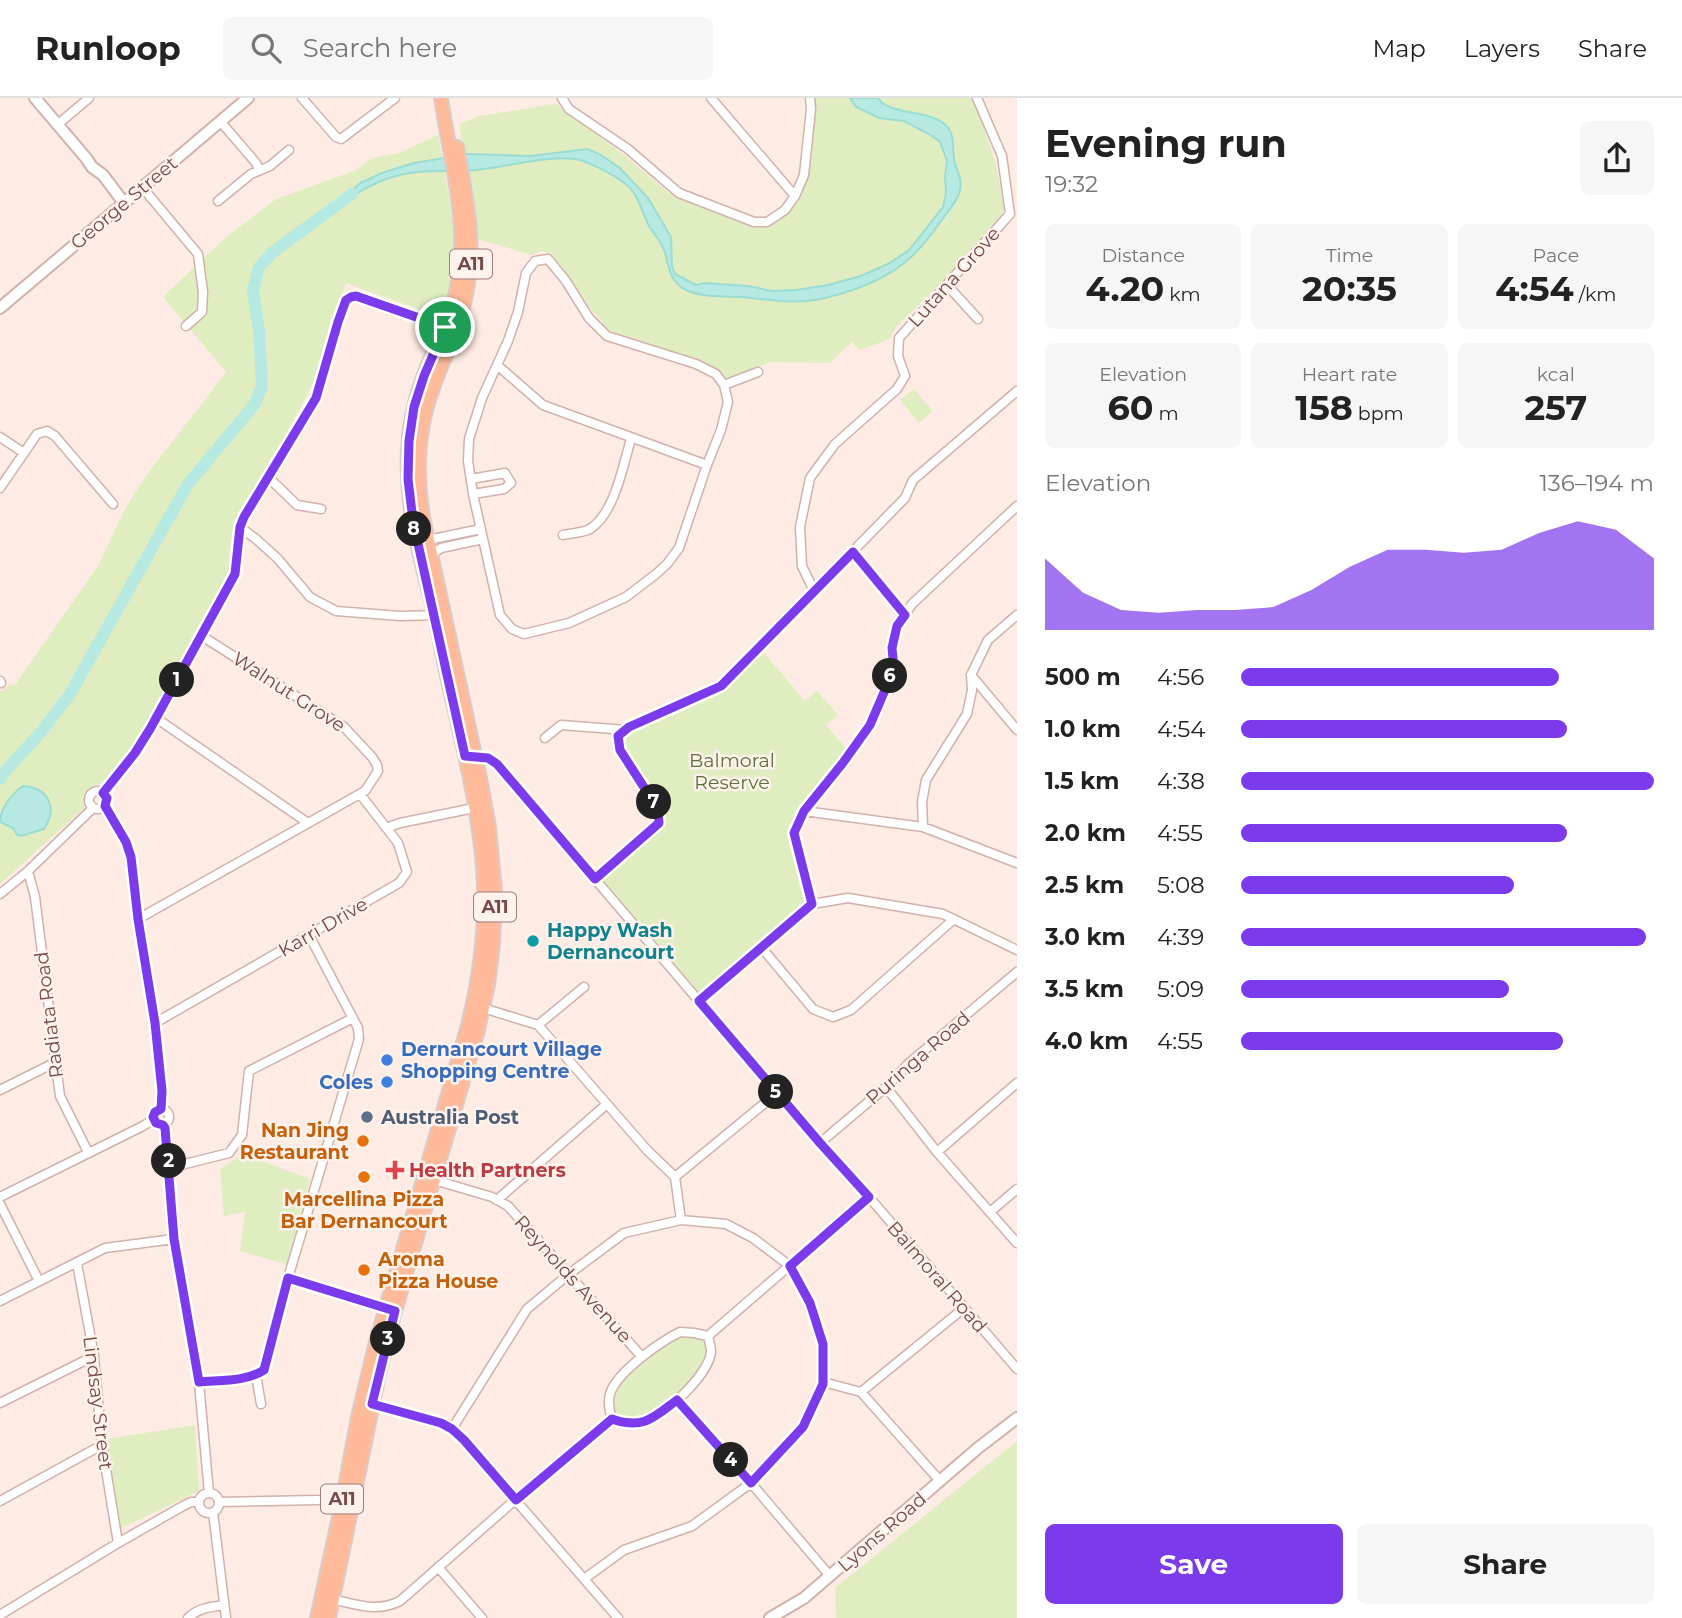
<!DOCTYPE html>
<meta charset="utf-8">
<style>
:root{--surface:#fff;--page:#f6f6f6;--text:#222;--muted:#767676;--line:#e0e0e0;--accent:#7c3aed}
body{margin:0;font-family:Montserrat,sans-serif;background:var(--page);color:var(--text);height:100vh;display:flex;flex-direction:column;font-size:26px;white-space:nowrap}
*{box-sizing:border-box;margin:0}
p{font-size:23px;color:var(--muted)}
.icon{flex:none;width:38px;height:38px;fill:none;stroke:currentColor;stroke-width:2;stroke-linecap:round;stroke-linejoin:round}
.map{position:relative;flex:1;overflow:hidden}
.side{display:flex;flex-direction:column;background:var(--surface);width:665px}
.side>*{flex:none}
.pin{position:absolute;display:grid;place-items:center;width:60px;height:60px;color:#fff;margin:-30px;border:4px solid #fff;border-radius:50%;box-shadow:0 2px 7px #0007}
.km{position:absolute;width:35px;height:35px;margin:-18px;border-radius:50%;background:#222;color:#fff;font-size:19px;line-height:35px;text-align:center}
.round{display:grid;place-items:center;flex:none;width:74px;height:74px;border-radius:10px;background:var(--page)}
.headline{display:flex;align-items:center;justify-content:space-between;height:119px;padding:0 28px}
h1{font-size:38px;font-weight:700;line-height:52px}
.stats{display:grid;grid-template-columns:repeat(3,1fr);gap:10px;height:119px;padding:7px 28px}
.stats div{display:grid;align-content:center;border-radius:10px;background:var(--page);text-align:center}
.stats b{font-size:35px;font-weight:700}
.stats small{font-size:19px;font-weight:400}
.stats p{font-size:19px}
.chart{height:196px;padding:14px 28px}
.chart p{display:flex;justify-content:space-between}
.chart svg{width:100%;height:126px;margin-top:7px;fill:var(--accent);opacity:.7}
.action{display:flex;gap:14px;margin-top:auto;padding:14px 28px}
.action a{flex:1;height:80px;border-radius:10px;background:var(--accent);color:#fff;font-size:28px;font-weight:700;line-height:80px;text-align:center}
.action a+a{background:var(--page);color:var(--text)}
ul{padding:0 28px;list-style:none;font-size:23px}
li{display:grid;grid-template-columns:112px 84px 1fr;align-items:center;height:52px}
li i{height:18px;border-radius:9px;background:var(--accent)}
header{display:flex;align-items:center;gap:42px;box-sizing:border-box;height:98px;padding:0 35px;background:var(--surface);border-bottom:2px solid var(--line)}
header strong{font-size:33px}
nav{display:flex;gap:38px;margin-inline-start:auto;font-size:24px}
.search{width:490px;height:63px;background:var(--page);display:flex;align-items:center;gap:18px;box-sizing:border-box;padding:0 24px;border-radius:10px;color:var(--muted);font-size:26px}
main{display:flex;flex:1;min-height:0}
.map>svg:first-child{display:block}
.green{fill:#dfedc0}
.water{fill:#b6e9e1;stroke:#9bdcd2;stroke-width:2}
.lines{fill:none;stroke-linecap:round;stroke-linejoin:round}
.river{stroke:#b6e9e1;stroke-width:12}
.minor-casing{stroke:#d2b1ab;stroke-width:11}
.tertiary-casing{stroke:#d2b1ab;stroke-width:14}
.primary-casing{stroke:#d9cccb;stroke-width:16}
.minor{stroke:#fff;stroke-width:8}
.tertiary{stroke:#fff;stroke-width:10}
.primary{stroke:#ffba99;stroke-width:12}
.route-casing{stroke:#fff;stroke-width:14}
.route{stroke:#7c3aed;stroke-width:9}
.culture-dot{fill:#0f9aa8;stroke:#fff1eb;stroke-width:2.5}
.shop-dot{fill:#3f7fe0;stroke:#fff1eb;stroke-width:2.5}
.service-dot{fill:#5c6f8a;stroke:#fff1eb;stroke-width:2.5}
.food-dot{fill:#e8710a;stroke:#fff1eb;stroke-width:2.5}
.health-dot{fill:#e0444e;stroke:#fff1eb;stroke-width:2.5}
.labels{text-anchor:middle;dominant-baseline:central;stroke-width:5;stroke-linejoin:round;paint-order:stroke}
.shield{fill:#fff1eb;stroke:#a07c78;stroke-width:2}
.shield-label{font-size:18px;font-weight:bold;fill:#784a47}
.street-label{font-size:19px;fill:#784a47;stroke:#fff1eb}
.park-label{font-size:19px;fill:#5b7339;stroke:#fff1eb}
.culture-label{font-size:19px;font-weight:bold;fill:#0d838f;stroke:#fff1eb;text-anchor:start}
.shop-label{font-size:19px;font-weight:bold;fill:#366cbe;stroke:#fff1eb;text-anchor:start}
.service-label{font-size:19px;font-weight:bold;fill:#4e5e75;stroke:#fff1eb;text-anchor:start}
.food-label{font-size:19px;font-weight:bold;fill:#c56008;stroke:#fff1eb;text-anchor:end}
.health-label{font-size:19px;font-weight:bold;fill:#be3a42;stroke:#fff1eb;text-anchor:start}
</style>
<header>
<strong>Runloop</strong>
<div class="search"><svg class="icon" aria-label="search" viewBox="0 0 24 24"><circle cx="10" cy="10" r="6"/><path d="M15 15l6 6"/></svg>Search here</div>
<nav><a>Map</a><a>Layers</a><a>Share</a></nav>
</header>
<main>
<div class="map">
<svg width="1017" height="1520" viewBox="0 0 1017 1520">
<rect width="100%" height="100%" fill="#feebe3"/>
<path class="green" d="M815,0H971L974,3L996,66L1004,111L1000,120L946,180L896,229L890,241L860,252L852,244L830,265L771,264L726,280L717,272L699,262L610,233L593,214L571,181L551,156L542,153L532,157L477,141L470,87L459,26L479,18L557,6L614,49L674,99L753,129C766,130 768,128 778,122C814,100 812,44 816,6Z
M438,37C447,88 461,142 449,193C447,202 443,211 441,219L346,185L313,286L259,386L235,425L228,475L146,629L105,684L94,688L87,694L86,702L84,710L0,786V593L11,586L14,588L98,468L125,411L146,378L226,274L163,199L225,140L276,101L354,73L373,60L399,55Z
M914,291L933,313L919,325L900,302Z
M759,549L805,603L817,593L838,617L826,627L850,655L804,713L794,735L812,806L699,903L595,781L659,725L658,711L620,652L618,638L721,588Z
M243,1056L310,1081L288,1167L240,1153L245,1114L224,1118L220,1071Z
M680,1234L708,1238L707,1266L677,1302L640,1326L612,1321L611,1294L619,1281Z
M195,1327L199,1393L120,1431L106,1341Z
M1017,1343V1520H836L835,1490Z"/>
<path class="water" d="M850,0H878C890,20 941,9 951,35C954,44 953,52 954,61C956,71 963,82 960,92C958,103 948,113 941,123C932,136 922,149 911,159C889,180 854,193 825,200C797,207 770,202 741,199C723,198 701,200 684,191C670,183 669,169 665,155C663,146 654,136 649,128C644,118 640,105 634,95C626,82 595,67 580,62C558,55 501,70 475,72C448,75 424,70 396,78C376,83 358,95 340,105L360,85L382,75L414,65L468,56L530,58L588,51L601,57L620,70L648,100L671,139L672,168L675,176L696,187L705,185L748,188L772,193L796,192L828,187L861,178L890,165L909,152L943,109L946,95L945,79L947,63L940,44L929,36L904,23L879,20L856,9Z
M23,688C49,690 58,710 44,731L21,738L17,737L13,730L0,724C0,710 12,696 23,688Z"/>
<g class="lines">
<path class="river" d="M0,681L8,670L42,633L70,596L188,386L254,307L262,289L259,232L253,193L259,169L273,154L352,96"/>
<g class="minor-casing">
<path id="minor" d="M302,0L336,39L341,41L395,0
M562,0L569,11L628,51L679,95L754,124H767L785,112L795,98L804,77L811,11L810,0
M711,0L795,98
M977,0L1002,58L1010,116
M220,23L256,65L259,72
M57,27L89,0
M142,89L198,156L203,194L202,214L186,228
M218,103L251,76L270,68L289,52
M548,161L566,183L589,220L607,238L696,266L716,276L724,287L728,304L721,332L707,367L679,450L667,466L656,476L626,499L569,525L524,536L512,531L500,517L473,396L468,363L469,341L482,300L508,243L518,214L526,175L535,163Z
M947,187L978,221
M497,267L543,307L707,367
M724,287L758,274
M0,339L24,355
M269,380L297,407L321,411
M471,381L505,375L511,385L504,391L473,396
M0,390L37,336L47,333L55,338L113,406
M240,429L256,441L278,461L310,499L336,513L400,518L439,517
M563,437C571,435 583,435 590,431C615,415 623,367 631,341
M426,445L428,442L481,431
M853,454L905,517
M431,457L441,450L483,441
M814,493L802,468L800,429L810,380L835,346L897,291L905,278L898,258L899,240L1010,116
M971,577L1017,632
M0,583L1,585
M156,620L308,725
M545,640L561,627L626,632
M471,658L488,660L497,666L820,1045L869,1099L1017,1271
M89 702a9 9 0 1 1 18 0a9 9 0 1 1-18 0Z
M103,695L135,655L151,631L235,476L240,429L244,419L315,300L338,224L346,202L351,199L356,198L447,230
M105,708L126,743L131,759L138,821L155,925L162,993L161,1011
M804,713L923,729L1017,765
M923,729L922,704L926,682L967,616L972,592L971,577L988,542L1017,517
M386,730L400,725L479,709
M28,773L35,799L60,998L88,1054
M595,781L659,725L658,711L620,652L618,638L629,629L721,588L905,400L913,382L1017,293
M0,796L28,773L93,710
M812,806L794,735L804,713L842,666L870,627L893,571L892,550L897,529L912,506L1017,408
M138,821L365,693L378,673L377,667L372,659L344,629L202,538
M762,850L813,911L833,919L851,912L954,821
M699,903L812,806L848,800L943,816L1017,852
M483,910L538,927L647,1052L675,1079
M155,925L399,785L407,774L398,745L360,696
M538,927L584,889
M886,989L937,1054L1017,1145
M0,992L54,965
M153 1019a8 8 0 1 1 16 0a8 8 0 1 1-16 0Z
M163,1027L165,1030L174,1141L198,1274L209,1395
M820,1045L886,989L908,966L1017,874
M937,1054L1017,985
M169,1070L229,1055L242,1037L249,973L353,920
M431,1081L492,1099L508,1108L642,1259
M0,1099L141,1029L153,1022
M497,1102L607,1006
M0,1106L39,1183
M990,1114L1017,1091
M681,1122L675,1079L777,995
M77,1165L94,1258L102,1347L118,1445
M288,1180L389,1212
M0,1203L105,1150L174,1141
M680,1234L694,1235L708,1238C709,1243 711,1249 711,1254C709,1277 661,1322 639,1326C629,1328 621,1324 612,1321C609,1312 607,1303 611,1293C620,1272 660,1244 680,1234Z
M708,1238L869,1099
M256,1277L261,1306
M199,1284C220,1282 246,1284 264,1272L288,1180L359,941L358,930L309,837
M823,1284L861,1294L940,1383
M861,1294L964,1210
M677,1302L751,1385L830,1478
M0,1305L94,1258
M371,1306L441,1325L458,1336L618,1520
M452,1331L527,1211L569,1176L624,1135L681,1122L726,1126L753,1140L790,1168L810,1205L823,1246V1286L803,1330L751,1385L692,1428L624,1452L584,1481
M199 1405a10 10 0 1 1 20 0a10 10 0 1 1-20 0Z
M0,1403L102,1347
M220,1404L318,1402
M213,1414L226,1520
M438,1469L482,1520
M331,1501C356,1506 376,1515 400,1503L515,1402L612,1321
M0,1517L118,1445L183,1408L191,1404H199
M188,1520C198,1510 210,1509 224,1507"/>
</g>
<g class="tertiary-casing">
<path id="tertiary" d="M35,0L86,60L92,69L103,77L124,105
M0,210L248,0
M770,1520L804,1500L978,1350L1017,1320"/>
</g>
<g class="primary-casing">
<path id="primary" d="M317,1520L342,1405L358,1319L376,1244L467,931C483,869 489,805 480,741C474,692 462,644 451,596C445,570 440,544 435,518C424,472 409,425 408,377C406,341 413,303 427,269C439,242 451,218 457,189C470,127 450,62 441,0
M329,1520L380,1271L395,1213L477,936L488,887L493,846L495,792L489,729L480,680L424,424C415,377 417,332 434,287C445,257 460,228 466,197C477,146 466,99 457,49"/>
</g>
<use href="#minor" class="minor"/>
<use href="#tertiary" class="tertiary"/>
<use href="#primary" class="primary"/>
</g>
<g class="lines">
<g class="route-casing">
<path id="route" d="M356,198L445,229L424,278L414,309L409,343L408,381L413,423L465,658L488,660L497,666L595,781L659,725L658,711L620,652L618,638L629,629L721,588L853,454L905,517L897,528L892,550L894,571L870,627L842,666L804,713L794,735L812,806L699,903L820,1045L869,1099L790,1168L810,1205L823,1246V1286L803,1329L751,1385L677,1302C653,1320 643,1332 612,1321L516,1402L464,1342L452,1331L441,1325L372,1306L395,1213L288,1180L264,1272C246,1284 220,1282 199,1284L174,1141L165,1030L163,1027L156,1025L153,1019L155,1014L161,1011L162,993L155,925L138,821L131,759L126,744L105,708L107,700L103,695L135,655L150,631L235,476L240,429L244,419L316,300L338,224L346,202L351,199Z"/>
</g>
<use href="#route" class="route"/>
</g>
<circle class="culture-dot" cx="533" cy="843" r="7"/>
<g class="shop-dot">
<circle cx="387" cy="962" r="7"/>
<circle cx="387" cy="984" r="7"/>
</g>
<circle class="service-dot" cx="367" cy="1019" r="7"/>
<g class="food-dot">
<circle cx="363" cy="1043" r="7"/>
<circle cx="364" cy="1079" r="7"/>
<circle cx="364" cy="1172" r="7"/>
</g>
<path class="health-dot" d="M391.5 1061.5h7v7h7v7h-7v7h-7v-7h-7v-7h7z"/>
<g class="labels">
<g class="shield">
<rect x="450" y="151.5" width="42" height="29" rx="5"/>
<rect x="474" y="794.5" width="42" height="29" rx="5"/>
<rect x="321" y="1386.5" width="42" height="29" rx="5"/>
</g>
<g class="shield-label">
<text x="471" y="166">A11</text>
<text x="495" y="809">A11</text>
<text x="342" y="1401">A11</text>
</g>
<g class="street-label">
<text transform="translate(124 105) rotate(-40)">George Street</text>
<text transform="translate(954 179) rotate(-48)">Lutana Grove</text>
<text transform="translate(289 594) rotate(33)">Walnut Grove</text>
<text transform="translate(323 829) rotate(-30)">Karri Drive</text>
<text transform="translate(49 917) rotate(-97)">Radiata Road</text>
<text transform="translate(918 960) rotate(-41)">Puringa Road</text>
<text transform="translate(937 1179) rotate(49)">Balmoral Road</text>
<text transform="translate(573 1181) rotate(48)">Reynolds Avenue</text>
<text transform="translate(98 1305) rotate(83)">Lindsay Street</text>
<text transform="translate(882 1434) rotate(-41)">Lyons Road</text>
</g>
<g class="park-label">
<text x="732" y="662">Balmoral<tspan x="732" dy="22">Reserve</tspan></text>
</g>
<g class="culture-label">
<text x="547" y="832">Happy Wash<tspan x="547" dy="22">Dernancourt</tspan></text>
</g>
<g class="shop-label">
<text x="401" y="951">Dernancourt Village<tspan x="401" dy="22">Shopping Centre</tspan></text>
<text x="373" y="984" text-anchor="end">Coles</text>
</g>
<g class="service-label">
<text x="381" y="1019">Australia Post</text>
</g>
<g class="food-label">
<text x="349" y="1032">Nan Jing<tspan x="349" dy="22">Restaurant</tspan></text>
<text x="364" y="1101" text-anchor="middle">Marcellina Pizza<tspan x="364" dy="22">Bar Dernancourt</tspan></text>
<text x="378" y="1161" text-anchor="start">Aroma<tspan x="378" dy="22">Pizza House</tspan></text>
</g>
<g class="health-label">
<text x="409" y="1072">Health Partners</text>
</g>
</g>
</svg>
<div class="pin" style="left:445px;top:229px;background:#1e9e55"><svg class="icon" aria-label="arrive" viewBox="0 0 24 24"><path d="M6 21V4h12l-3 4 3 4H6"/></svg></div>
<b class="km" style="left:177px;top:582px">1</b>
<b class="km" style="left:169px;top:1063px">2</b>
<b class="km" style="left:388px;top:1241px">3</b>
<b class="km" style="left:731px;top:1362px">4</b>
<b class="km" style="left:776px;top:994px">5</b>
<b class="km" style="left:890px;top:578px">6</b>
<b class="km" style="left:654px;top:704px">7</b>
<b class="km" style="left:414px;top:431px">8</b>
</div>
<section class="side">
<div class="headline"><div><h1>Evening run</h1><p>19:32</p></div><a class="round"><svg class="icon" aria-label="share" viewBox="0 0 24 24"><path d="M12 15V3M7 8l5-5 5 5M5 13v7h14v-7"/></svg></a></div>
<div class="stats">
<div><p>Distance</p><b>4.20<small> km</small></b></div>
<div><p>Time</p><b>20:35</b></div>
<div><p>Pace</p><b>4:54<small> /km</small></b></div>
</div>
<div class="stats">
<div><p>Elevation</p><b>60<small> m</small></b></div>
<div><p>Heart rate</p><b>158<small> bpm</small></b></div>
<div><p>kcal</p><b>257</b></div>
</div>
<div class="chart"><p><span>Elevation</span>136–194 m</p>
<svg viewBox="0 0 160 44" preserveAspectRatio="none"><path d="M0 44V19L10 31L20 37L30 38L40 37L50 37L60 36L70 30L80 22L90 16L100 16L110 17L120 16L130 10L140 6L150 9L160 19V44z"/></svg>
</div>
<ul>
<li><b>500 m</b>4:56<i style="width:77%"></i></li>
<li><b>1.0 km</b>4:54<i style="width:79%"></i></li>
<li><b>1.5 km</b>4:38<i style="width:100%"></i></li>
<li><b>2.0 km</b>4:55<i style="width:79%"></i></li>
<li><b>2.5 km</b>5:08<i style="width:66%"></i></li>
<li><b>3.0 km</b>4:39<i style="width:98%"></i></li>
<li><b>3.5 km</b>5:09<i style="width:65%"></i></li>
<li><b>4.0 km</b>4:55<i style="width:78%"></i></li>
</ul>
<div class="action"><a>Save</a><a>Share</a></div>
</section>
</main>
